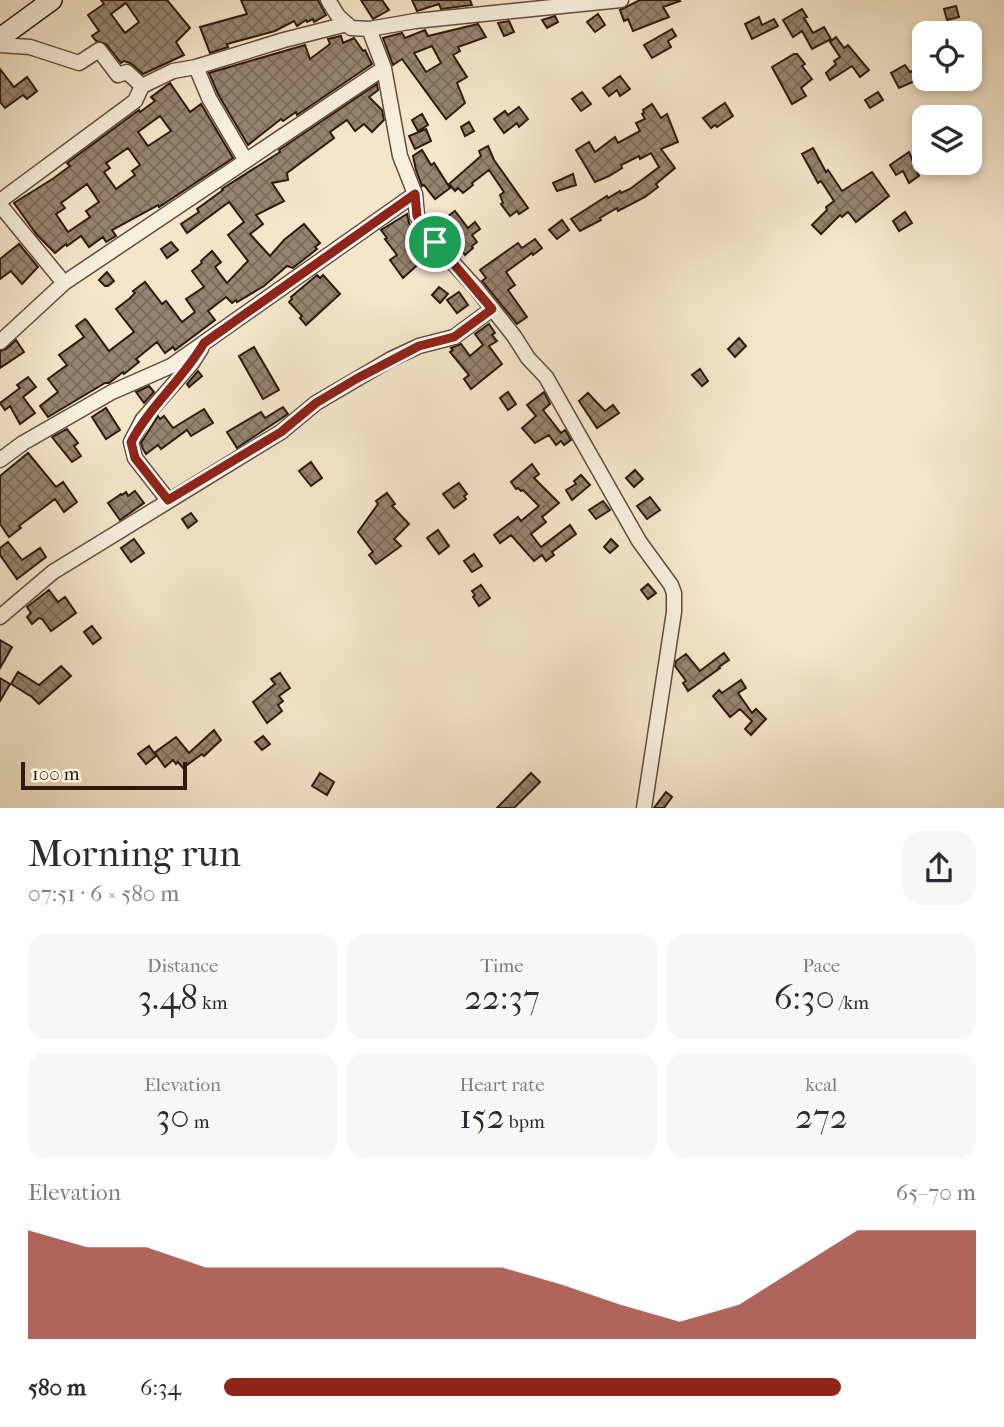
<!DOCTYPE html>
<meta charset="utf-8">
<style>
:root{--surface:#fff;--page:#f7f7f7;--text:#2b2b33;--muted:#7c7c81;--accent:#8f2418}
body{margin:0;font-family:"IM FELL French Canon",serif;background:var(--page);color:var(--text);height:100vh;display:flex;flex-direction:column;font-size:26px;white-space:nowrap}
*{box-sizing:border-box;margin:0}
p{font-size:23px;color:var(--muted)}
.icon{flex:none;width:38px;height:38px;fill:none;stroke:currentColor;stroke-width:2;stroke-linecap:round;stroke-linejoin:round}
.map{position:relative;height:808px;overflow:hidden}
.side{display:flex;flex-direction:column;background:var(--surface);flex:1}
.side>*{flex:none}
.controls{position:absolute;left:912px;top:21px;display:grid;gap:14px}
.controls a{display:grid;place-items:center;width:70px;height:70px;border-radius:14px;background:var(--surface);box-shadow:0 4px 10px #0003;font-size:35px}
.scale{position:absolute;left:21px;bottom:18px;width:166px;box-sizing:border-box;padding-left:7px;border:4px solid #2f190b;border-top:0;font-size:19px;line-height:24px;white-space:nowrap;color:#2f190b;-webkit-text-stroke:5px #f8efdd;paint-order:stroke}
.pin{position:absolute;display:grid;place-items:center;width:60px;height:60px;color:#fff;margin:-30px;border:4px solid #fff;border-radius:50%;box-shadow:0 2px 7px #0007}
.round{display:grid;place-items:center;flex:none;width:74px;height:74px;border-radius:21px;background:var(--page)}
.overview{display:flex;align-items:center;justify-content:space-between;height:119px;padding:0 28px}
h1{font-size:38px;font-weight:600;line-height:52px}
.metrics{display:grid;grid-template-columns:repeat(3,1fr);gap:10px;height:119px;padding:7px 28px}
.metrics div{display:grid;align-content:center;border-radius:18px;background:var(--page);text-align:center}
.metrics b{font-size:35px;font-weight:600}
.metrics small{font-size:19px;font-weight:400}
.metrics p{font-size:19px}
.chart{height:196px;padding:14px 28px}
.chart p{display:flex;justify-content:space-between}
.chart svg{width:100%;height:126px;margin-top:7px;fill:var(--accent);opacity:.7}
ul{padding:0 28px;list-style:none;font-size:23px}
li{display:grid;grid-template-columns:112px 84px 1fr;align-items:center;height:52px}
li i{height:18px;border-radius:9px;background:var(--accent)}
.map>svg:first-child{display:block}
.building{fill:url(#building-cross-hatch);stroke:#2f190b;stroke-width:2;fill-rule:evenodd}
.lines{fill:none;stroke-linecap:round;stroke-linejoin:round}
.minor-casing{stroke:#604c3b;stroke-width:17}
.secondary-casing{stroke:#2f190b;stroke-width:22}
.minor{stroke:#f8efdd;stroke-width:14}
.secondary{stroke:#f8efdd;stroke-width:19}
.route-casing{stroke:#fff;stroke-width:14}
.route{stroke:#8f2418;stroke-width:9}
</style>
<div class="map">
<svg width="1004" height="808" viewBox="0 0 1004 808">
<defs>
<pattern id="building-cross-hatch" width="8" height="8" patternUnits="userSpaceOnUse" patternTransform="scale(1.75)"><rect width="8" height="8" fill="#95846f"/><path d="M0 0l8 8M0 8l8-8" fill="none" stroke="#7a6b59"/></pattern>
</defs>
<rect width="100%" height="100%" fill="#f4e6cb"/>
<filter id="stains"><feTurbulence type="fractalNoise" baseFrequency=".00286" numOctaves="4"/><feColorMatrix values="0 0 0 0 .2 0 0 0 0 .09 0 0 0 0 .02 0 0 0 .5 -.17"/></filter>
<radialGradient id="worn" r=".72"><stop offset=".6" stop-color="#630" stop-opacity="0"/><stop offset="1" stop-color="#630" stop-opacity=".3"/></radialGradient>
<path class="building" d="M101,0H167L190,28L176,42L184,55L143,74L130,63L124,61L121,63L106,44L96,41L92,36L99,31L88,15L104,4ZM126,3L139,22L125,33L111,14Z
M241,0H318L326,15L314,22L313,19L307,22L306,20L297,26L294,21L275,31L227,44L228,47L210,53L200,27L247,14Z
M361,0H382L389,10L373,19Z
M412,0H470L472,5L441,9L439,4L417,11Z
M640,0H679L680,1L663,7L669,17L633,31L628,19L624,21L620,10Z
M956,6L959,17L947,20L944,9Z
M802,9L807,17L804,18L813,33L824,27L831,39L812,49L802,31L793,37L783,20Z
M598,14L605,25L595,32L587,22Z
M555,16L558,22L547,28L542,20Z
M759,17L762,25L774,19L778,26L752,39L745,24Z
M509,21L514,32L504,36L498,23Z
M478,24L486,37L458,47L460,51L453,55L467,77L457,83L465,103L446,119L402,59L393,65L383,38L402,33L405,38L425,30L428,36ZM432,46L441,63L426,72L414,53Z
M672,29L676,36L668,41L671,47L652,58L644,45Z
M341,36L343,43L354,38L363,51L365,50L372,64L297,115L296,112L283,121L281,119L248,145L218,94L209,73L305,45L310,59L330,44L328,39Z
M836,37L844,48L848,45L869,70L860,77L852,66L830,80L826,73L836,64L834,61L840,57L830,42Z
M794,54H797L805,64L802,66L812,79L801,88L806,96L792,104L772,67Z
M905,65L910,72L922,67L924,77L899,88L891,73Z
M0,69L14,87L27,77L37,91L27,99L23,95L5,108L0,102Z
M620,76L630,89L620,96L617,90L609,96L603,88Z
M170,83L190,112L201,104L233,158L159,207L158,205L112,230L116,236L106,242L103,237L89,247L81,236L67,246L66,244L55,253L37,235L14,203L54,178L70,166L67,163L139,110L140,112L155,101L151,97ZM160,116L171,131L148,146L138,132ZM128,148L140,165L132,171L135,175L116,189L104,172L110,168L106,163ZM87,184L99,202L86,211L90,217L68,232L56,214L65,208L61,203Z
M377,84L378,90L369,97L382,110L384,120L372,132L364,124L355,131L347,120L330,132L334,138L287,173L288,180L272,183L284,201L256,215L263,224L250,234L270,256L284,240L304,224L320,243L315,247L317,249L293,268L287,266L264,286L237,302L236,300L232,303L226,297L208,311L215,320L175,350L173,347L165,353L157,342L136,359L139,362L124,374L123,372L109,383H105L48,417L40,406L58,392L48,379L67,365L59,355L84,337L76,326L85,319L87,321L109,351L134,332L116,309L129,299L135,293L133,291L145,282L162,304L166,301L182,322L195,312L186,299L204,287L192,271L202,263L201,261L212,251L221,262L215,267L227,283L248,261L228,235L244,222L229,202L187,233L181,224L199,212L197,209L223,190L222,189L280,152L279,150Z
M582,92L591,104L581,111L572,99Z
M878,92L883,100L870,108L865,100Z
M725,103L733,116L717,127L715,125L711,128L703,118Z
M652,104L661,118L667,114L678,142L661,149L675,168L656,184L658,187L645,197L618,211L617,208L600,218L601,220L580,231L571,219L607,196L608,198L620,191L621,193L630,189L659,167L651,153L640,159L639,156L621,165L622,168L609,176L595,182L576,150L589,142L595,152L615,137L618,143L640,131L636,123L645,119L642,114L644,113L643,110Z
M519,107L528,119L519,127L517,123L504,133L494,119L505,111L508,115Z
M422,114L428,125L418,131L412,120Z
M469,122L474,131L465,136L461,127Z
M426,129L431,141L415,149L409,136Z
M488,146L494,160L528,208L519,214L517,211L510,216L501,204L503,203L500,195L504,192L489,170L472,183L473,185L463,193L458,188L455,191L449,184L481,156L479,151Z
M813,148L826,172L828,170L842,191L872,172L889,196L856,222L848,212L842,217L840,215L821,234L812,225L827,210L826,207L834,201L821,181L818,183L802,154Z
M422,150L431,165L434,163L450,188L435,199L424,185L422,186L416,170L413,156Z
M909,152L919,176L909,183L903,171L896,175L890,165Z
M573,174L576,185L557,191L553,183Z
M455,211L468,228L475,222L480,229L472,235L477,242L472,246L473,248L465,255L453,240L460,234L447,217Z
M905,212L912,223L899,231L893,221Z
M407,214L409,223L428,249L420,255L424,259L403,278L390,260L397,255L385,239L387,238L381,230Z
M562,220L569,230L557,239L549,230Z
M535,239L542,248L533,255L532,253L506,272L515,285L508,290L527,317L517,324L482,281L486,278L480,270L518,243L522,248Z
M171,242L178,250L167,258L161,249Z
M19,244L38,267L22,284L11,271L0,279V259Z
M107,272L114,281L108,286H105L99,280Z
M317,275L320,278L323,275L340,294L306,325L300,318L302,316L289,302L292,299L291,297Z
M439,287L448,294L440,303L432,295Z
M459,292L468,305L457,313L447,300Z
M489,324L495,333L492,335L497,341L489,346L502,364L471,389L464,379L469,375L450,352L453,350L451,348L461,344L470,356L483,345L475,334Z
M739,338L746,346L735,357L728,349Z
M16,340L24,352L0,368V351L6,349Z
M254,347L279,390L263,399L239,356Z
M700,369L708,381L702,386L692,375Z
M198,371L202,376L189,387L187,384Z
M28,377L36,387L23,397L35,413L20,424L10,406L5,410L0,403L20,388L17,385Z
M149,386L154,392L144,403L136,392Z
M508,392L516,404L508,410L500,398Z
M544,392L550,404L543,410L561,433L565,430L571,440L564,445L561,441L556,445L549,435L535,443L522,428L536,416L527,405Z
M588,393L605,411L613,405L619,413L597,428L579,401Z
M283,407L288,414L237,448L227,432L261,412L265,418Z
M106,408L120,430L106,439L92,417Z
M204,409L213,423L191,436L187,430L161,449L158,445L146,454L143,449L141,443L158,416L160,419L164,416L173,428Z
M67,429L78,443L74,446L81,456L72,462L52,437Z
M28,453L56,487L63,482L77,502L64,512L55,499L19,526L21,528L9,537L0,524V476Z
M311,462L322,478L311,486L299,471Z
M532,464L539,474L534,478L559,503L542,517L546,522L531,534L541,547L570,525L576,534L552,552L554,555L546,561L542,555L534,561L511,535L500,543L494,535L518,517L521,521L539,506L523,490L521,491L518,488L516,489L511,482Z
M635,470L643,479L634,487L626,478Z
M581,475L590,485L572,500L566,490L576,484L574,481Z
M459,483L467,494L464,496L466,499L454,508L443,494Z
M135,491L144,503L120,520L108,503L121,494L122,495L126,492L128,496Z
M387,493L395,504L392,506L409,524L394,539L401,546L376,564L369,555L373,552L358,532L378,504L376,501Z
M650,497L660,510L647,519L637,506Z
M603,501L610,510L596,519L589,510Z
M191,513L197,521L188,528L182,519Z
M438,530L449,546L439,554L427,538Z
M134,539L144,553L131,562L121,548Z
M611,539L618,546L610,553L604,547Z
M8,542L22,560L40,548L46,557L17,579L0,555V548Z
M474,554L482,566L472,572L464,561Z
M648,584L656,593L648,599L641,590Z
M481,585L490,598L479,606L473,597L475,595L472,591Z
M49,590L58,602L65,597L76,613L51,631L42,619L39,618L32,624L27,617L31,613L27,607Z
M92,626L101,638L93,644L84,632Z
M0,640L12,647L0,668Z
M724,653L729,660L719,667L720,668L688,691L683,683L686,681L675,666L676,661L686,654L700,671Z
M61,666L71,676L39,704L32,697L11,684L18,672L39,685Z
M280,673L290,688L279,696L283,701L278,705L282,711L267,723L253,702L275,684L271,679Z
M0,678L10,684L0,701Z
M741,680L746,688L738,693L752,713L756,709L766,719L751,735L745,729L752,721L740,709L730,717L713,696L719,690L722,693Z
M214,730L221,740L204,756L202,754L183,768L178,762L176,764L173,760L165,767L155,753L156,756L146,764L138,754L149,746L154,753L176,737L189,753Z
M263,736L270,744L262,750L255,742Z
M320,773L334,782L327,795L312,786Z
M531,773L540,782L514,808H497Z
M666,792L672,797L664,808H654Z"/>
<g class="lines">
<g class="minor-casing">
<path id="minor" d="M328,0L338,16L351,28L369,29L415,21L621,0
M369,29L384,68L400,156L415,194L417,216L434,242L475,287L514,336L528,358L546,377L639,541L671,585L674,593V612L644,808
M0,45L30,47L79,63L99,50L118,75L127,72L142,86
M196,67L284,40L347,24
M0,201L135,101L142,86L173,71L196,67L209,98L246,161
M0,205L64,283
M0,342L64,283L384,68
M0,460L23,443L112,392L171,366L415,194
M168,500L135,458L131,442L143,419L192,363L201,349
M0,617L53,572L281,432L316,403L391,359L419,346L454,337L492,309"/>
</g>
<g class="secondary-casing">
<path id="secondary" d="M0,38L52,0"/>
</g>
<use href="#minor" class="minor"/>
<use href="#secondary" class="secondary"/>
</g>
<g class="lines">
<g class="route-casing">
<path id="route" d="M415,194L417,216L435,242L492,309L454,337L419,346L356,379L316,403L281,432L168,500L135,458L131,442C150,406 183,379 204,343Z"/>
</g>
<use href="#route" class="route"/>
</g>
<rect width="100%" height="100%" filter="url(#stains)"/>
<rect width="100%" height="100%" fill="url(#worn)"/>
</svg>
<div class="controls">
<a><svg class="icon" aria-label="locate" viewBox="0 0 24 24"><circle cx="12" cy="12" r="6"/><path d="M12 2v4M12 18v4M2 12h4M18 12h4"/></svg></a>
<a><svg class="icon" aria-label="layers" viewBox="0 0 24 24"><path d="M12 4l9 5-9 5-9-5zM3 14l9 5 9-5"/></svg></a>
</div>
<div class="scale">100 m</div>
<div class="pin" style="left:435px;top:242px;background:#1e9e55"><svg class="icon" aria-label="arrive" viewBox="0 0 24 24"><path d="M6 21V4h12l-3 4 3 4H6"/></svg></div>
</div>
<section class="side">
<div class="overview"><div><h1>Morning run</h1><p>07:51 · 6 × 580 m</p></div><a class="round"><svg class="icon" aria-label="share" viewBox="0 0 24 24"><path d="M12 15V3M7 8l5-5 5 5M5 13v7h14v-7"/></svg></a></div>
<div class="metrics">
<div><p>Distance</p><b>3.48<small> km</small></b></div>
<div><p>Time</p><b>22:37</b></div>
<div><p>Pace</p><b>6:30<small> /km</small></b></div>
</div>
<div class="metrics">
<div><p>Elevation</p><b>30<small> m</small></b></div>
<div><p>Heart rate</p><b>152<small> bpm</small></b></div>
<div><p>kcal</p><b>272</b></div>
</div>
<div class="chart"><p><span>Elevation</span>65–70 m</p>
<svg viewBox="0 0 160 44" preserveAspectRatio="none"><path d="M0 44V6L10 12L20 12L30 19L40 19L50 19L60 19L70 19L80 19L90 25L100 32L110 38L120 32L130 19L140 6L150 6L160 6V44z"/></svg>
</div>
<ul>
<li><b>580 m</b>6:34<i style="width:82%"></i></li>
</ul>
</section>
